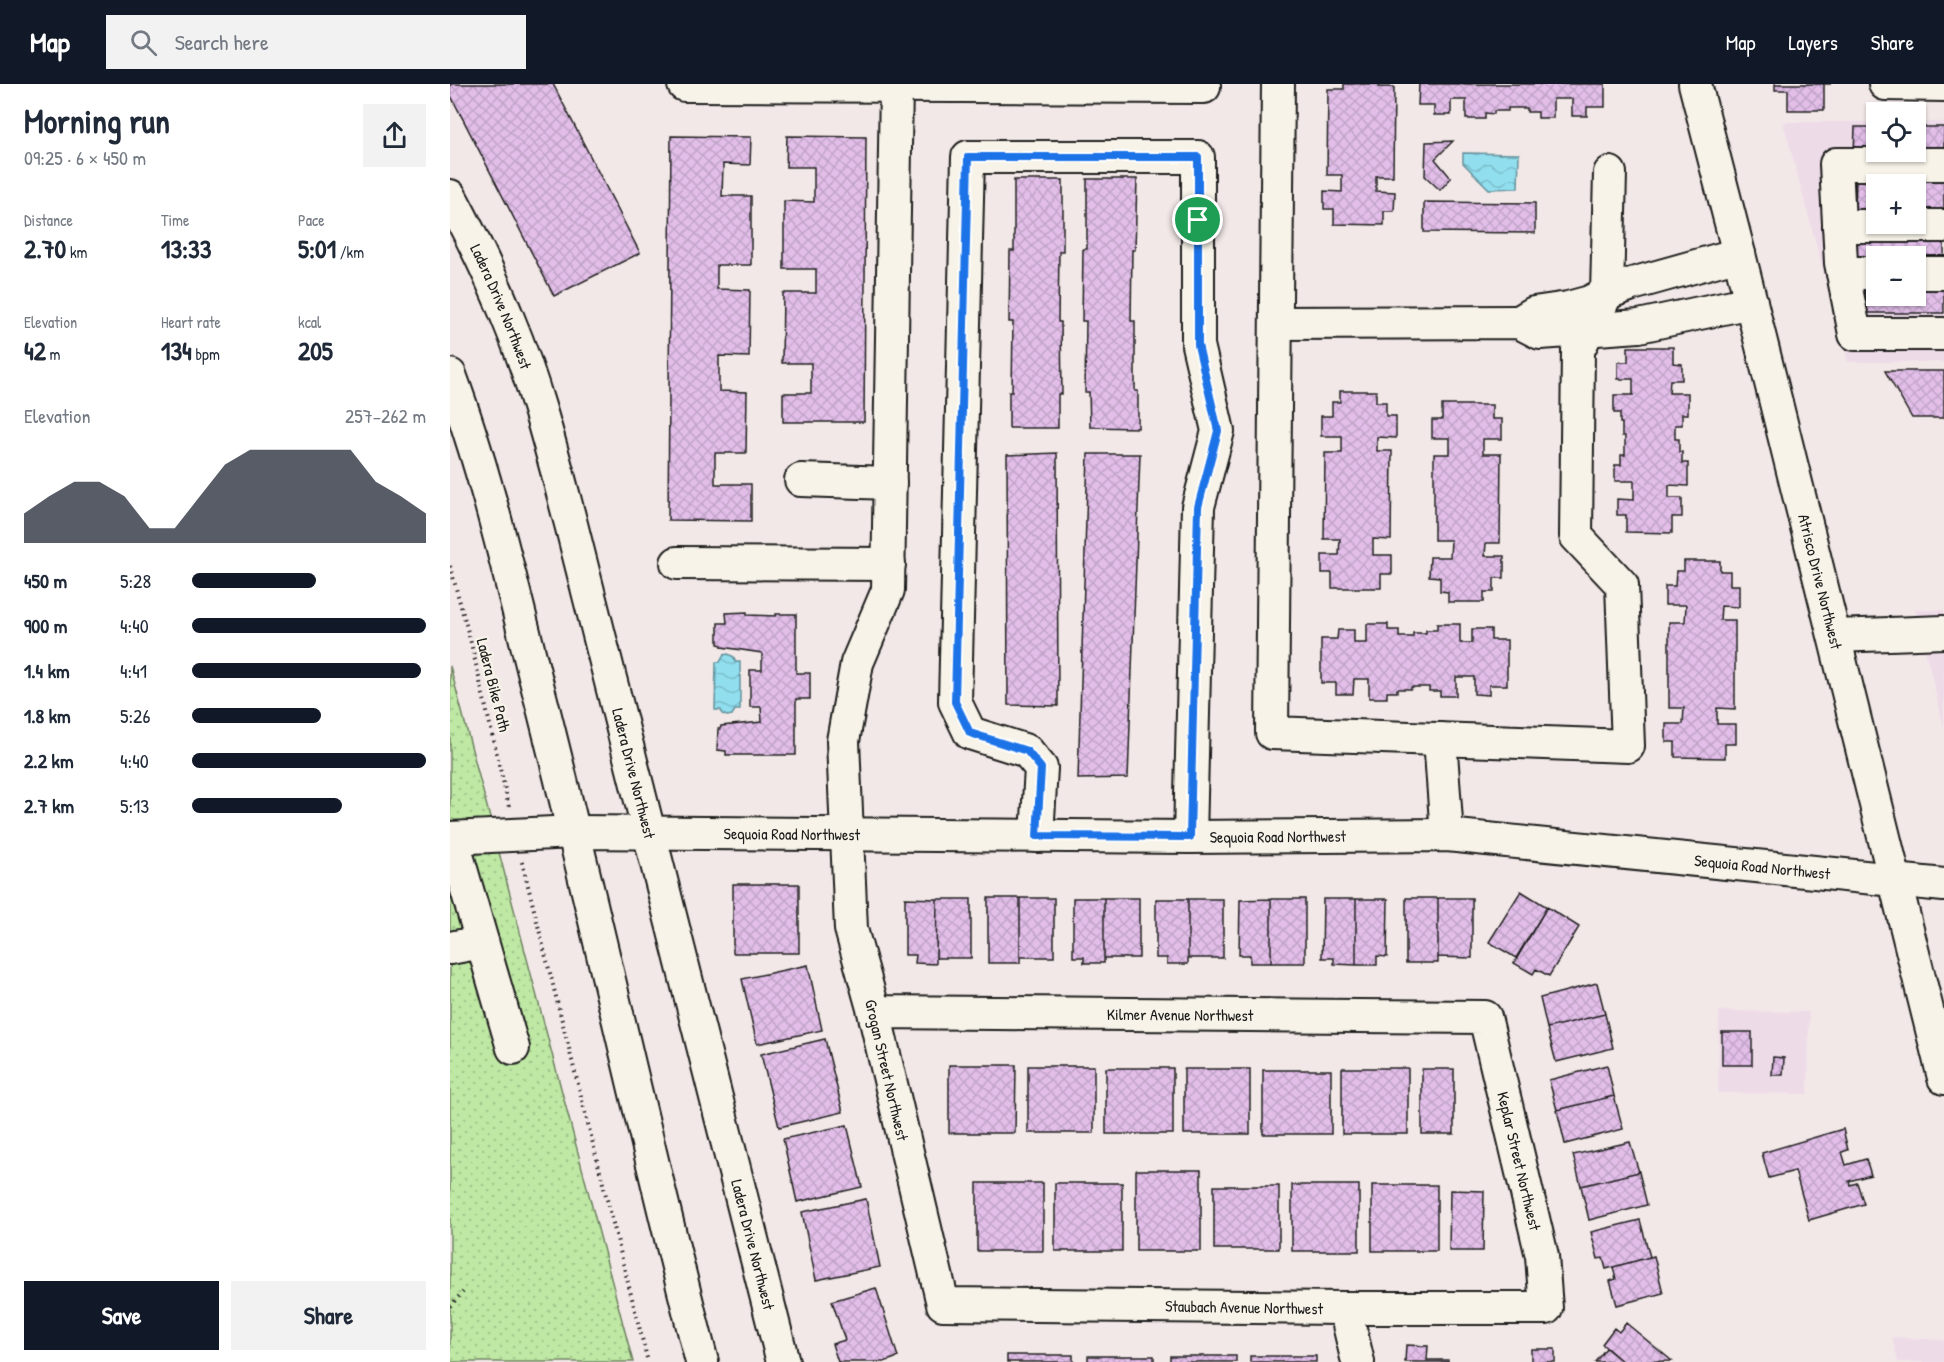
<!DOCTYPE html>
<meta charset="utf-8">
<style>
:root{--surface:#fff;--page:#f2f2f3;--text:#1f2937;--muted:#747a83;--accent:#111827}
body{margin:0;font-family:"Patrick Hand",sans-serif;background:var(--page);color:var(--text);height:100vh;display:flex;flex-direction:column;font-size:22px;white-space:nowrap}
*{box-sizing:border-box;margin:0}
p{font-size:20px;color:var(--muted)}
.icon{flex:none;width:33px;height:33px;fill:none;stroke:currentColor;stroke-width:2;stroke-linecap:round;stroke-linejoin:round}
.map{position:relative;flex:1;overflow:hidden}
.drawer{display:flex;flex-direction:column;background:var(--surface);width:450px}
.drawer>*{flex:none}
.buttons{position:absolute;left:1416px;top:18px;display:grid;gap:12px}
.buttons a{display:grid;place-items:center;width:60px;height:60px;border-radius:0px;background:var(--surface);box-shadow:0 2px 4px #0004;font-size:30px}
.pin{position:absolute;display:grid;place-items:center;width:51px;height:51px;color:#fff;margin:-26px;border:3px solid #fff;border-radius:50%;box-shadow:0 2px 6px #0007}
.round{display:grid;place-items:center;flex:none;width:63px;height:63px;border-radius:0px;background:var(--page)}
.headline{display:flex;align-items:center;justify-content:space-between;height:102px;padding:0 24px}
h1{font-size:33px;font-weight:700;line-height:45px}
.stats{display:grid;grid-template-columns:repeat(3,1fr);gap:9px;height:102px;padding:6px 24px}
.stats div{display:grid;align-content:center}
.stats b{font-size:26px;font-weight:700}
.stats small{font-size:16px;font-weight:400}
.stats p{font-size:16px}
.chart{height:168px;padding:12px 24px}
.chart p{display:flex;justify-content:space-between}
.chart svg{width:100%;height:108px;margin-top:6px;fill:var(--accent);opacity:.7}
.button{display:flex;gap:12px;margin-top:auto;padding:12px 24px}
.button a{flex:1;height:69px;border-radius:0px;background:var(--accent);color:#fff;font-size:24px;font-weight:700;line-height:69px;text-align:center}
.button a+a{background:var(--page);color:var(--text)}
ul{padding:0 24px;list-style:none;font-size:20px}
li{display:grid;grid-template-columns:96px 72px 1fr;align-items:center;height:45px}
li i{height:15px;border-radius:8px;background:var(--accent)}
header{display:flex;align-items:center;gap:36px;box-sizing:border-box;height:84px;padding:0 30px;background:var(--accent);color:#fff}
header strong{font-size:28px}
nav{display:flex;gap:33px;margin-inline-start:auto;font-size:21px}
.search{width:420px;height:54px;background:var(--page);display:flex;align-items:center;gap:15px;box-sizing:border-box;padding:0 21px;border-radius:0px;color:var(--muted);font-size:22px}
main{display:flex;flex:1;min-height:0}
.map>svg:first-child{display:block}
.built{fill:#eedbe8;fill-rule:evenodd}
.grass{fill:url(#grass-dots);stroke:#6d8260;stroke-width:1.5}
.water{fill:url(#water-waves);stroke:#62909a;stroke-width:1.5}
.building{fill:url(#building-cross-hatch);stroke:#1c1c1c;stroke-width:1.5}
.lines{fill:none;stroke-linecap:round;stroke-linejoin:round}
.minor-casing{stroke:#1c1c1c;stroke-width:36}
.path{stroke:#1c1c1c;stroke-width:4;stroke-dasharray:1.5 4.5;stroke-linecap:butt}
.minor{stroke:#f7f3e8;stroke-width:32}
.route-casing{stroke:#fff;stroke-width:12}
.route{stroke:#1a73e8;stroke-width:8}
.labels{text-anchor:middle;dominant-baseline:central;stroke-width:4.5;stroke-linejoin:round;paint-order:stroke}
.street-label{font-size:16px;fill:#1c1c1c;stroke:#f7f3e8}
</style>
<header>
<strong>Map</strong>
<div class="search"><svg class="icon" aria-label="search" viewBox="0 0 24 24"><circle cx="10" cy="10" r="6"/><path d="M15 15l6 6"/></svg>Search here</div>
<nav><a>Map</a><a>Layers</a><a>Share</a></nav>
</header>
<main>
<section class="drawer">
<div class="headline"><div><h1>Morning run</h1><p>09:25 · 6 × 450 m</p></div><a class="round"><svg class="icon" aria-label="share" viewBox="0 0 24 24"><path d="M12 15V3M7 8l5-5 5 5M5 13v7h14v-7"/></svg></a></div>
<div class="stats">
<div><p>Distance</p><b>2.70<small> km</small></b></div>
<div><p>Time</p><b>13:33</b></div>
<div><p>Pace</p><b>5:01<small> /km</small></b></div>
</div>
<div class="stats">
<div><p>Elevation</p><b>42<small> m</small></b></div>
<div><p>Heart rate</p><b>134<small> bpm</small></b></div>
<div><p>kcal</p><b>205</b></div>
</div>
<div class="chart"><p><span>Elevation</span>257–262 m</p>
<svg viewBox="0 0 160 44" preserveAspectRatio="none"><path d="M0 44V32L10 25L20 19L30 19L40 25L50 38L60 38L70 25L80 12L90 6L100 6L110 6L120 6L130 6L140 19L150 25L160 32V44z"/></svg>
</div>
<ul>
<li><b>450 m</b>5:28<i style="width:53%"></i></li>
<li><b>900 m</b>4:40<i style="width:100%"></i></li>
<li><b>1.4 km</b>4:41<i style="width:98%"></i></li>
<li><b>1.8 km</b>5:26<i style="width:55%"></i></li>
<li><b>2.2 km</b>4:40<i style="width:100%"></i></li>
<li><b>2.7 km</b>5:13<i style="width:64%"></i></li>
</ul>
<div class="button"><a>Save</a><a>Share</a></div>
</section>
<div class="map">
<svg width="1494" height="1278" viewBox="0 0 1494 1278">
<defs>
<pattern id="grass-dots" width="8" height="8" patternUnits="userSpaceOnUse" patternTransform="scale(1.5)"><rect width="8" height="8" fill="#bee8a4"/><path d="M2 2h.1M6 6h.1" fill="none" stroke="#a3c68d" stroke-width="1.8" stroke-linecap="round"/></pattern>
<pattern id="water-waves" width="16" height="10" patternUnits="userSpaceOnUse" patternTransform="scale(1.5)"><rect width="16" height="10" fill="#90deee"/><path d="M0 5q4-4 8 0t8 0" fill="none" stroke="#7cbecc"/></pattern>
<pattern id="building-cross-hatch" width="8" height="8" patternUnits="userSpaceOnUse" patternTransform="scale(1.5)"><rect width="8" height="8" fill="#e2bee9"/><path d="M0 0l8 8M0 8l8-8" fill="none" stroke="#c1a3c7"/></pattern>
</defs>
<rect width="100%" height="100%" fill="#f3e8e8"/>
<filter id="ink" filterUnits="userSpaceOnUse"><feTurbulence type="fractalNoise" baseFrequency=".0167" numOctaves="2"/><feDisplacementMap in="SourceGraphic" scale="12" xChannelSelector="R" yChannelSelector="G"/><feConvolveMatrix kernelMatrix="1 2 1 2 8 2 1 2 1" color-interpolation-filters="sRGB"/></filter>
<g filter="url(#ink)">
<path class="built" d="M1333,38H1426V68H1466V38H1494V278H1398ZM1426,100H1466V140H1426ZM1426,172H1466V212H1426Z
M1465,526H1494V643Z
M1269,927L1359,928L1358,1010L1268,1009Z
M1442,1253L1494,1256V1278H1448Z"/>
<path class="grass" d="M0,582L183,1278H0Z"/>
<path class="water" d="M1013,69L1069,70L1068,104L1039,105L1013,79Z
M278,570L284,573L285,578H290V626H285L282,631L277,632L272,630L271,626H265L266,578H270L274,571Z"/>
<path class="building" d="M0,0H103L190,169L104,212L0,10Z
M894,0H929V3H944L943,92H926V107L945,108L944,127H934V141L884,140V125H874V107L892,108V91H877L878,5H894Z
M969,0H1155V23H1137V32H1122V15H1103V34H1088V28H1077V24H1058V27H1044V30L1035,29V35H1016V16H1001V31H984V21H968Z
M1325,0H1381H1374V26H1338V6H1325Z
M1405,43H1426V68H1466V43H1494V70H1404Z
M221,52L301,53L300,81L273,80L272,112H301V181H267V205L300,206L299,273L269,272V307L297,308L296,369H265V400H301V437L218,436Z
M337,52L416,53L414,338H333V309H361V279H332L333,209H366V185H334V117L364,118V83H336Z
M1003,57L985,75L1001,94L990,106L975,92L976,58Z
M1406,93H1494V130H1466V100H1426V130H1405Z
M637,95H687L685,166H682L681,237H685V307H688V344L640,343L639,308H635L636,237H632L633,165H637Z
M564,96H613V167H609L608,238H611L612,310H608V344H559V308H562L563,238H559L560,167H564Z
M974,118L1085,119V149L974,148Z
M1407,154H1494V182H1466V172H1426V182H1405Z
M1416,202H1426V212H1466V202H1494V229H1417Z
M1178,263H1223V279L1232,280V296H1220L1219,309H1238V330H1232V341H1225V355H1229V368H1232V379H1238V402L1219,401V414H1232V433H1222V449L1176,448V431H1167V415L1184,416V397H1165V381H1171V371H1175V352H1172V339H1170V329H1164V311H1183V295H1168V278H1178Z
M1435,287H1494V334H1462Z
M890,307H926V318H936V332H946V354L927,353V367H942L941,456L923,455V471H942V490H931V504H882V489H872V471H889L890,455H874L875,369H892V352H871V332H882V318H890Z
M992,321H1042V335H1052V355H1033V370H1051L1050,459H1036L1035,472H1054V494H1044V508H1034V518H998V508L990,507V493L979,492L980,473H1000L1001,456H984V370H1000V354H982V336H992Z
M607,369L608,622L558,621L557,371Z
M638,370H690L678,694L628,695Z
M1234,477H1270V487H1280V501H1289V523L1271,522L1270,536H1285V625L1267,624V640H1286V660H1275V674L1225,673V658H1216V640H1233L1234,624H1219V538H1235L1236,521H1215V502H1225L1226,487H1234Z
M297,528V531L326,532V530H346V589H360V615H346V671H276V667L267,666L268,645H270L271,642L312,638L311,623H300V586H312V569L272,563V561L268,560V539H277L276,529Z
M917,540H938V546H949V553H963V549H976V546H987V540H1010V559H1022V545H1041V556H1057V601H1039V611L1024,610V593H1006V612H990V607H979V603H961V605H947V608H937V614H919V595H904L903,610H886V599H871V555H887L888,546H904V559H917Z
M283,800H349V869H283Z
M1071,807L1097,823L1066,874L1039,858Z
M455,814L487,815L486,880L465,879L466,871H455Z
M538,814H570V879H538Z
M570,814H604V873H570Z
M623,814H654V879H634V873H623Z
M654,814H689V874H654Z
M956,814H988V879H956Z
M988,814H1022V874L988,873Z
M487,815H521V874H486Z
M706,815H738V880H717V874H706Z
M738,815H773V874H738Z
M821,815H855V879H821Z
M821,815V879H800V871H789L790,816Z
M873,815H906V881L884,880V874H872Z
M906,815H938L937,873L927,872V881H906Z
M1097,823L1129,843L1099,892L1086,885L1083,890L1064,879Z
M358,881L372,946L307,960L292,895Z
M1147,899L1155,930L1097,944L1090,914Z
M1155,930L1163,964L1106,978L1097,944Z
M1272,948H1302V981H1272Z
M375,955L393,1028L329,1043L311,970Z
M1323,973L1334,974L1333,991H1322Z
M499,981H566L565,1049H499Z
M1157,981L1164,1012L1107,1026L1099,996Z
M578,982H644V1049H578Z
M656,984H723V1050H656Z
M892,984H958V1050H892Z
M734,985H800V1050H734Z
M972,985H1004V1050H972Z
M813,986H881V1050H813Z
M1164,1012L1173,1045L1115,1060L1107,1026Z
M397,1041L412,1103L347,1118L333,1055Z
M1393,1045L1398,1066L1392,1068L1396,1081L1416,1075L1421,1091L1399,1097L1400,1101L1407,1099L1414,1120L1359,1136L1345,1087L1319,1094L1312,1069Z
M1180,1058L1189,1088L1131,1102L1123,1071Z
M686,1086H751V1167H686Z
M1189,1088L1197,1121L1139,1136L1131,1102Z
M527,1099H593V1167H527Z
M605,1099H672V1167H605Z
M842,1101H909V1167H842Z
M922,1101H987V1167H922Z
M764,1102H829V1165H764Z
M1000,1106L1034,1107L1033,1167H999Z
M416,1115L430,1183L366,1196L352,1128Z
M1190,1136L1200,1173L1156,1185L1153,1174L1148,1175L1141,1148Z
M1204,1172L1213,1209L1167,1221L1160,1197L1166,1195L1163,1183Z
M426,1204L448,1273L434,1278H388L382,1260L395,1256L382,1217Z
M1176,1239L1222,1277L1173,1278L1152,1260L1164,1244L1169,1248Z
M956,1261L978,1262L977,1276H998V1278H955Z
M1156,1264L1173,1278H1145Z
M1081,1265H1105V1278H1081Z
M557,1271H623V1278H557Z
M638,1272H704V1278H638Z
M720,1272H786V1278H720Z
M800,1272H866V1278H800Z"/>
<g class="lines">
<g class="minor-casing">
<g id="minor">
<path d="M828,0L822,649L1178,662L1172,501L1126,452L1128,266L1157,209L1160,89"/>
<path id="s1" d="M1245,0L1289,170L1494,994"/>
<path d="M1435,0L1494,1"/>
<path d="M234,1L754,3V0"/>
<path d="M1494,80H1386L1391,179L1405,250H1494"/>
<path id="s2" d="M0,112C22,153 42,194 59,237C86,302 103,372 121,440L333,1278"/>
<path d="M1389,142H1494"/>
<path d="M1393,189H1426"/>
<path d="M1466,189H1494"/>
<path d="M1069,238L1084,229L1118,224L1140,218L1157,209L1182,200L1289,170"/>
<path d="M826,239L1069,238L1090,249L1189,242L1301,218"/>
<path d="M0,291C39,397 63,507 91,616C147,836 195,1058 252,1278"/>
<path d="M351,396L440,399"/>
<path d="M227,479L439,480"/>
<path d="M1385,552L1494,548"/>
<path d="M990,655L997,751"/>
<path d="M587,752L591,684L577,667L520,649L505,618L518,73H748V261L768,347L748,423L740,753"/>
<path id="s3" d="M0,754L124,748L740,753L997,751L1494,801"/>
<path d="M2,754L63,964"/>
<path d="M0,864L32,858"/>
<path id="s4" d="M424,928L1035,933L1092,1172L1096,1224H895L493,1220L424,928L401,845L393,657L407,579L438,506L446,1"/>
<path d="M895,1224L908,1278"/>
</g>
</g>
<path class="path" d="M0,482L21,559L59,723
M72,778L198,1278
M0,1222L13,1208"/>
<use href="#minor" class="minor"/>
</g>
</g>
<g class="lines" filter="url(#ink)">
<g class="route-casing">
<path id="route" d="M518,73H748V261L768,347L748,423L740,753L587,752L591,684L577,667L520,649L505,618Z"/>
</g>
<use href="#route" class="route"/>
</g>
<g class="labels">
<g class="street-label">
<text stroke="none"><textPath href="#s2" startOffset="122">Ladera Drive Northwest</textPath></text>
<text stroke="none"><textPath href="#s1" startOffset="513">Atrisco Drive Northwest</textPath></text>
<text transform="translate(44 601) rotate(76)">Ladera Bike Path</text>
<text stroke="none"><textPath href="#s2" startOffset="608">Ladera Drive Northwest</textPath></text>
<text stroke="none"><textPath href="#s3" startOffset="342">Sequoia Road Northwest</textPath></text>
<text stroke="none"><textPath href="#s3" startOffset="828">Sequoia Road Northwest</textPath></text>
<text stroke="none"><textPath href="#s3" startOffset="1314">Sequoia Road Northwest</textPath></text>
<text stroke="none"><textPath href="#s4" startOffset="306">Kilmer Avenue Northwest</textPath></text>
<text transform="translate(437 986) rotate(77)">Grogan Street Northwest</text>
<text stroke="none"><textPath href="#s4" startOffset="759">Keplar Street Northwest</textPath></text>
<text stroke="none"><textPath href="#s2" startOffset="1094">Ladera Drive Northwest</textPath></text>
<text transform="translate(794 1223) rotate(1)">Staubach Avenue Northwest</text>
</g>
</g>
</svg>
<div class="buttons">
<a><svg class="icon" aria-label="locate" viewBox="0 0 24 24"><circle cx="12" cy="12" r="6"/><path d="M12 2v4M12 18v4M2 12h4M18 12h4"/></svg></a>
<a>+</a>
<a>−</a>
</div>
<div class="pin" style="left:748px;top:136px;background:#1e9e55"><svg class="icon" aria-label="arrive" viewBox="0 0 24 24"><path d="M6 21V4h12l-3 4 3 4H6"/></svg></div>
</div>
</main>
